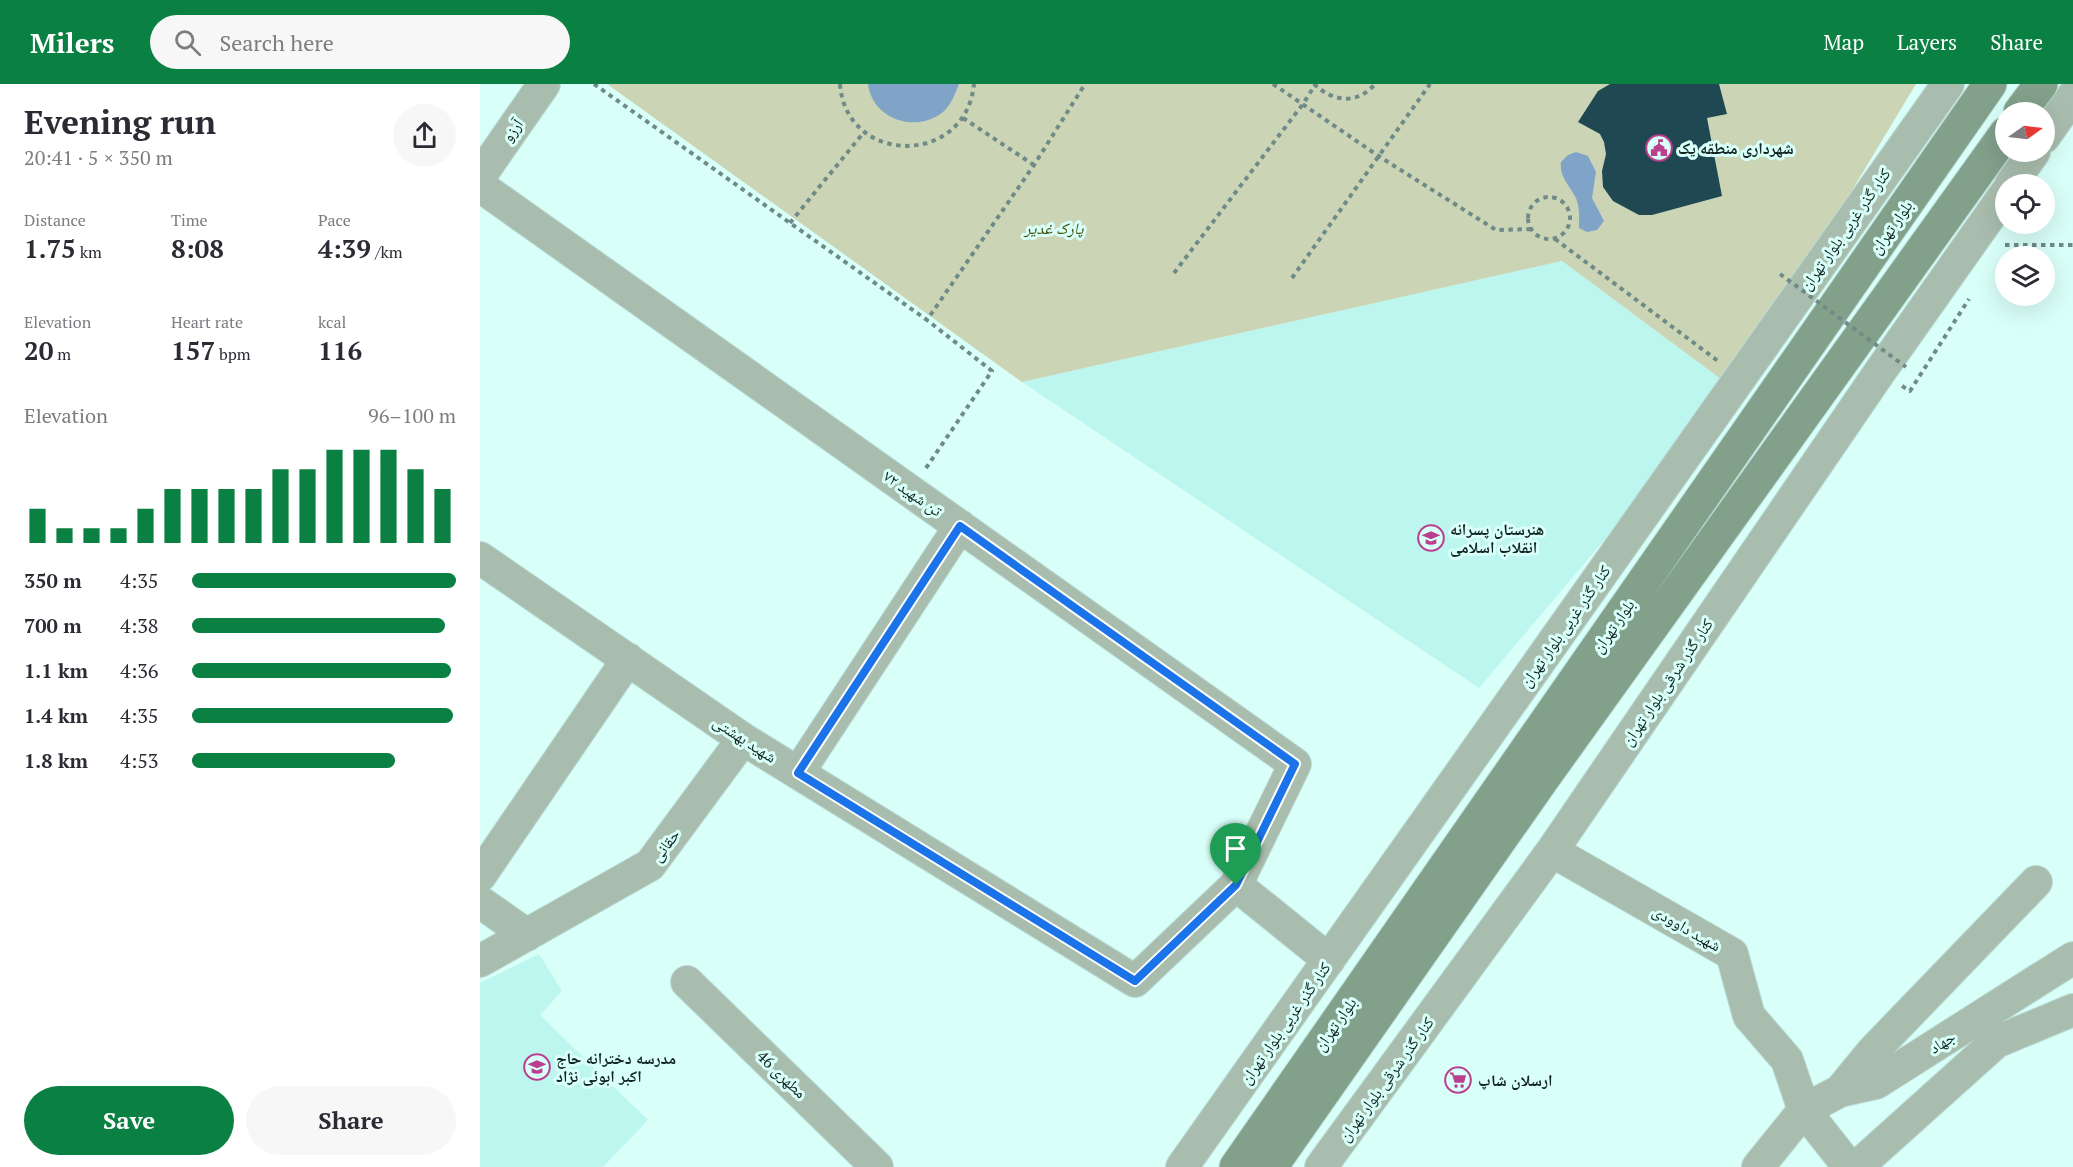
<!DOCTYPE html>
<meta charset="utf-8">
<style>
:root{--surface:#fff;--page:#f7f7f7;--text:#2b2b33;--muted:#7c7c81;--accent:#0b8043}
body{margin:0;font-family:"PT Serif","Noto Naskh Arabic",serif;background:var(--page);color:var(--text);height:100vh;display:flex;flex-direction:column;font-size:22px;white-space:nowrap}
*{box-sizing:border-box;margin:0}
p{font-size:20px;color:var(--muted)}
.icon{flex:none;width:33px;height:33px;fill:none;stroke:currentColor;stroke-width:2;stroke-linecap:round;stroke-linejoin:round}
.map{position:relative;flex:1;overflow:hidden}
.details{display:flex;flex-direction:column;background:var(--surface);width:480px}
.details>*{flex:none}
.needle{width:39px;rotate:76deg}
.buttons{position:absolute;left:1515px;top:18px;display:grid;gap:12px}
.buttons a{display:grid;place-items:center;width:60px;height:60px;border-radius:50%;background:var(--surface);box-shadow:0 6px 24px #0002;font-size:30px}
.pin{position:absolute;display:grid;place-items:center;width:51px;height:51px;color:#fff;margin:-62px -26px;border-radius:50% 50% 50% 0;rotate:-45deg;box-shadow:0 0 6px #0007}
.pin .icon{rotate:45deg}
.round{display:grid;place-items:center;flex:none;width:63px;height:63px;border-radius:32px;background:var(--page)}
.summary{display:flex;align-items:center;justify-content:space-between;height:102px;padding:0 24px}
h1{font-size:33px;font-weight:700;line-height:45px}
.figures{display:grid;grid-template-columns:repeat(3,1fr);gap:9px;height:102px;padding:6px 24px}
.figures div{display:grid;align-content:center}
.figures b{font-size:26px;font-weight:700}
.figures small{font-size:16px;font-weight:400}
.figures p{font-size:16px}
.chart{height:168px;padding:12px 24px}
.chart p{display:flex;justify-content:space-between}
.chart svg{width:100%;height:108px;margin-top:6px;stroke:var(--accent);stroke-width:6}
.button{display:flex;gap:12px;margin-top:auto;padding:12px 24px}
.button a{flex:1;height:69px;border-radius:36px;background:var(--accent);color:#fff;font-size:24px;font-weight:700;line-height:69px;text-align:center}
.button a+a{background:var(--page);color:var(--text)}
ul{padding:0 24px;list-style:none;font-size:20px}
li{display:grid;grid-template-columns:96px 72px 1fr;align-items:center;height:45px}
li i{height:15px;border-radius:8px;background:var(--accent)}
header{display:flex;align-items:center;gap:36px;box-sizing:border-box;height:84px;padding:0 30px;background:var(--accent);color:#fff}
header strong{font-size:28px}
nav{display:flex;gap:33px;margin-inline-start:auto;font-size:21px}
.search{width:420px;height:54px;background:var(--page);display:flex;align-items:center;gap:15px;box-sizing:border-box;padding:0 21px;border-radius:33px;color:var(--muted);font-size:22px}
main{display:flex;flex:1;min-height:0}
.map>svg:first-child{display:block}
.built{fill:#bdf6ee}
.green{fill:#cbd5b5}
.water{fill:#80a4c8}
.building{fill:#1f4853}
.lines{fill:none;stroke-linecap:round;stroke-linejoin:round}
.minor-casing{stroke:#b9dcd7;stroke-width:34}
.secondary-casing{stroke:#b9dcd7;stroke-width:35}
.path{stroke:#708b87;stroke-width:4;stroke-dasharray:4.5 4.5;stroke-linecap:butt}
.minor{stroke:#a9bdae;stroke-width:32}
.secondary{stroke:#83a08b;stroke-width:33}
.path-bridge{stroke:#708b87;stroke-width:4;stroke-dasharray:4.5 4.5;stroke-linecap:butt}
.route-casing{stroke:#fff;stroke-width:12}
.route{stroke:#1a73e8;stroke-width:8}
.labels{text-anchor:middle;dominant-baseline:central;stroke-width:6;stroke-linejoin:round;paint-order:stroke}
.street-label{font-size:16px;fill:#122422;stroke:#d9fff9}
.poi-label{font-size:16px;font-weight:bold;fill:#122422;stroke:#d9fff9;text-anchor:start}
.park-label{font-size:16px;font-style:italic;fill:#3d4c00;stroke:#d9fff9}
</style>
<header>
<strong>Milers</strong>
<div class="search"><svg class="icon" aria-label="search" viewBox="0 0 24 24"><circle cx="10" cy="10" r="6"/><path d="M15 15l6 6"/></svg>Search here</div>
<nav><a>Map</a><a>Layers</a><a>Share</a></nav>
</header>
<main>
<section class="details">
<div class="summary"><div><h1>Evening run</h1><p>20:41 · 5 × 350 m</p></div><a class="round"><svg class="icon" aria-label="share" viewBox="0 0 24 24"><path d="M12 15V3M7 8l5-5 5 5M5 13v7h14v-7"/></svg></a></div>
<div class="figures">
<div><p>Distance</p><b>1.75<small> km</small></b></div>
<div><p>Time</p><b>8:08</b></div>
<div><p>Pace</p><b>4:39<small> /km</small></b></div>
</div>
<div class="figures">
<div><p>Elevation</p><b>20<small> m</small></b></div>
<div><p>Heart rate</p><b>157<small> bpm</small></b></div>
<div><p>kcal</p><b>116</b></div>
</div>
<div class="chart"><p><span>Elevation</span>96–100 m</p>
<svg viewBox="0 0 160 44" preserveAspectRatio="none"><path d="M5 44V30M15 44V38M25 44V38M35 44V38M45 44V30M55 44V22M65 44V22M75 44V22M85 44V22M95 44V14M105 44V14M115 44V6M125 44V6M135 44V6M145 44V14M155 44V22"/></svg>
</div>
<ul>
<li><b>350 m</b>4:35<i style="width:100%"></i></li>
<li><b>700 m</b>4:38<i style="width:96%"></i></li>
<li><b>1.1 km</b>4:36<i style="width:98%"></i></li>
<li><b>1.4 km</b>4:35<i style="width:99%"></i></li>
<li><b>1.8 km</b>4:53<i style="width:77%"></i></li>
</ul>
<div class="button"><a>Save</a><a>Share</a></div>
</section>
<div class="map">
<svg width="1593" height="1083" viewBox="0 0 1593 1083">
<rect width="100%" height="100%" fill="#d9fff9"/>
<path class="built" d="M1082,177L1253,304L999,604L542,298Z
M59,870L82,907L60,931L168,1036L123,1083H0V899Z"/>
<path class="green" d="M127,0H1436L1253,304L1082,177L542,298Z"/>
<path class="water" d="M388,0H479C475,10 471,21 463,28C436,50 392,35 388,0Z
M1096,68L1108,72L1116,88L1112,114L1124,137L1117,146L1107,148L1099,144C1099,134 1100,124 1096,114C1090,102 1079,93 1081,78L1088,71Z"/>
<path class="building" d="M1130,0H1239L1247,30L1227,34L1242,112L1172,131H1159L1133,117L1123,103L1122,87L1126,70L1124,58L1120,50L1098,38L1118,7Z"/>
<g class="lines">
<g class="minor-casing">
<path id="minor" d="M1564,53L1593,12
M0,92L64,0
M1531,100L1554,68
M0,102L815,680L756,801
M0,474L263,655L655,897L756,801L849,876
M318,689L480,442
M1072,767L1252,870L1269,932L1307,976L1324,1026L1369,1083
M0,792L148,575
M0,818L47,851
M0,877L170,781L263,655
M207,898L397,1083
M1360,1007L1393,967L1556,798
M702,1083L1468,0
M841,1083L1072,767L1399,289L1526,109
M1278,1083L1324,1026L1360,1007L1396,999L1593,874
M1377,1083L1516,958L1593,926"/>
</g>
<g class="secondary-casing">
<path id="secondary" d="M1540,28L1561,0
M756,1083L1510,0
M791,1083L1062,696L1526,49"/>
</g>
<path class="path" d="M114,0L447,236L554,81L605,0
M360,0C366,82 486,83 494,0
M793,0L900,73L1016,146L1052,145
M834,0C853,18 877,21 895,0
M483,34L554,81
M1048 134a21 21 0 1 1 42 0a21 21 0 1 1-42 0Z
M310,139L384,48
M1075,155L1238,277
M1525,161H1593
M694,189L823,20L835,1
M812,194L950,0
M1422,302L1430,307L1489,215
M446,384L512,287L447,236"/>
<use href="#minor" class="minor"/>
<use href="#secondary" class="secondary"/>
<path class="path-bridge" d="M1300,190L1426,283"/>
</g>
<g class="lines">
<g class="route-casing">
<path id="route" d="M480,442L815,680L756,801L655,897L318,689Z"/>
</g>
<use href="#route" class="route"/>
</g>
<defs>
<g id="civic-ring" transform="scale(1.35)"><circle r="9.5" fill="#d9fff9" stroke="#bb3f8f" stroke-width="1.5"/><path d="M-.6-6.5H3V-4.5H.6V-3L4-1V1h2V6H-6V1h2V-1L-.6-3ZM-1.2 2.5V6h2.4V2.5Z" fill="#bb3f8f"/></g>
<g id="school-ring" transform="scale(1.35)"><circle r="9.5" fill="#d9fff9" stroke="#bb3f8f" stroke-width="1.5"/><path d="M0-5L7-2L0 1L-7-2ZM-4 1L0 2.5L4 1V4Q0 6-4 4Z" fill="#bb3f8f"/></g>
<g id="supermarket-ring" transform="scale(1.35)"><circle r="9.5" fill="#d9fff9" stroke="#bb3f8f" stroke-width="1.5"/><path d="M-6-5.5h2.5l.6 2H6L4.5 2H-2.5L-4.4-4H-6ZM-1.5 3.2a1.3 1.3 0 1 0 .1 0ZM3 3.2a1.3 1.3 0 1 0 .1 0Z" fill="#bb3f8f"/></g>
</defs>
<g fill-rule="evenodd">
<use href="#civic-ring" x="1179" y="64"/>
<use href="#school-ring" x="951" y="454"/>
<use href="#school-ring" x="57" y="983"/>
<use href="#supermarket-ring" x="978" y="996"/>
</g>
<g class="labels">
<g class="street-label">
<text transform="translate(32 46) rotate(-55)">آرزو</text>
<text transform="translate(1411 143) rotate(-55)">بلوار تهران</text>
<text transform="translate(1365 145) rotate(-55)">کنار گذر غربی بلوار تهران</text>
<text transform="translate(433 409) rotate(35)">۷۲ تن شهید</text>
<text transform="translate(1085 542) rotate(-55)">کنار گذر غربی بلوار تهران</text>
<text transform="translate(1133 542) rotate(-55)">بلوار تهران</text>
<text transform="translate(1187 598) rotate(-56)">کنار گذر شرقی بلوار تهران</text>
<text transform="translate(265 655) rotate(33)">شهید بهشتی</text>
<text transform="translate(185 761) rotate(-53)">حقانی</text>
<text transform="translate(1207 844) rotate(30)">شهید داوودی</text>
<text transform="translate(805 939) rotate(-55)">کنار گذر غربی بلوار تهران</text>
<text transform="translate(855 940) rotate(-55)">بلوار تهران</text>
<text transform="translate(1462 958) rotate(-32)">جهاد</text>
<text transform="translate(302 990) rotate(44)">مطهری 46</text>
<text transform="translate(906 995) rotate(-54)">کنار گذر شرقی بلوار تهران</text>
</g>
<g class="poi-label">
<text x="1198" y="64">شهرداری منطقه یک</text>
<text x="970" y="445">هنرستان پسرانه<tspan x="970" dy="18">انقلاب اسلامی</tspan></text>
<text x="76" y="974">مدرسه دخترانه حاج<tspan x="76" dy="18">اکبر ابوئی نژاد</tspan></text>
<text x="998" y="996">ارسلان شاپ</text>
</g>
<g class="park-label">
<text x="574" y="144">پارک غدیر</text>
</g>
</g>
</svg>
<div class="buttons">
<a><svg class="needle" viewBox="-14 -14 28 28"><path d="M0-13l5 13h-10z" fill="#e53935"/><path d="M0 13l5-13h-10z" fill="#7c7c81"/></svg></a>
<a><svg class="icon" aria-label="locate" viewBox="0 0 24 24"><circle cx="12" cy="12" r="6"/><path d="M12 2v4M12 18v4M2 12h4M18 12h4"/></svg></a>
<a><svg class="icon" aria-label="layers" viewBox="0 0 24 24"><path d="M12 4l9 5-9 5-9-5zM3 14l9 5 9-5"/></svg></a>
</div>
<div class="pin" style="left:756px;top:801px;background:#1e9e55"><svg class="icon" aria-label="arrive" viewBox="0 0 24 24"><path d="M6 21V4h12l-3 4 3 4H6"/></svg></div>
</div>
</main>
